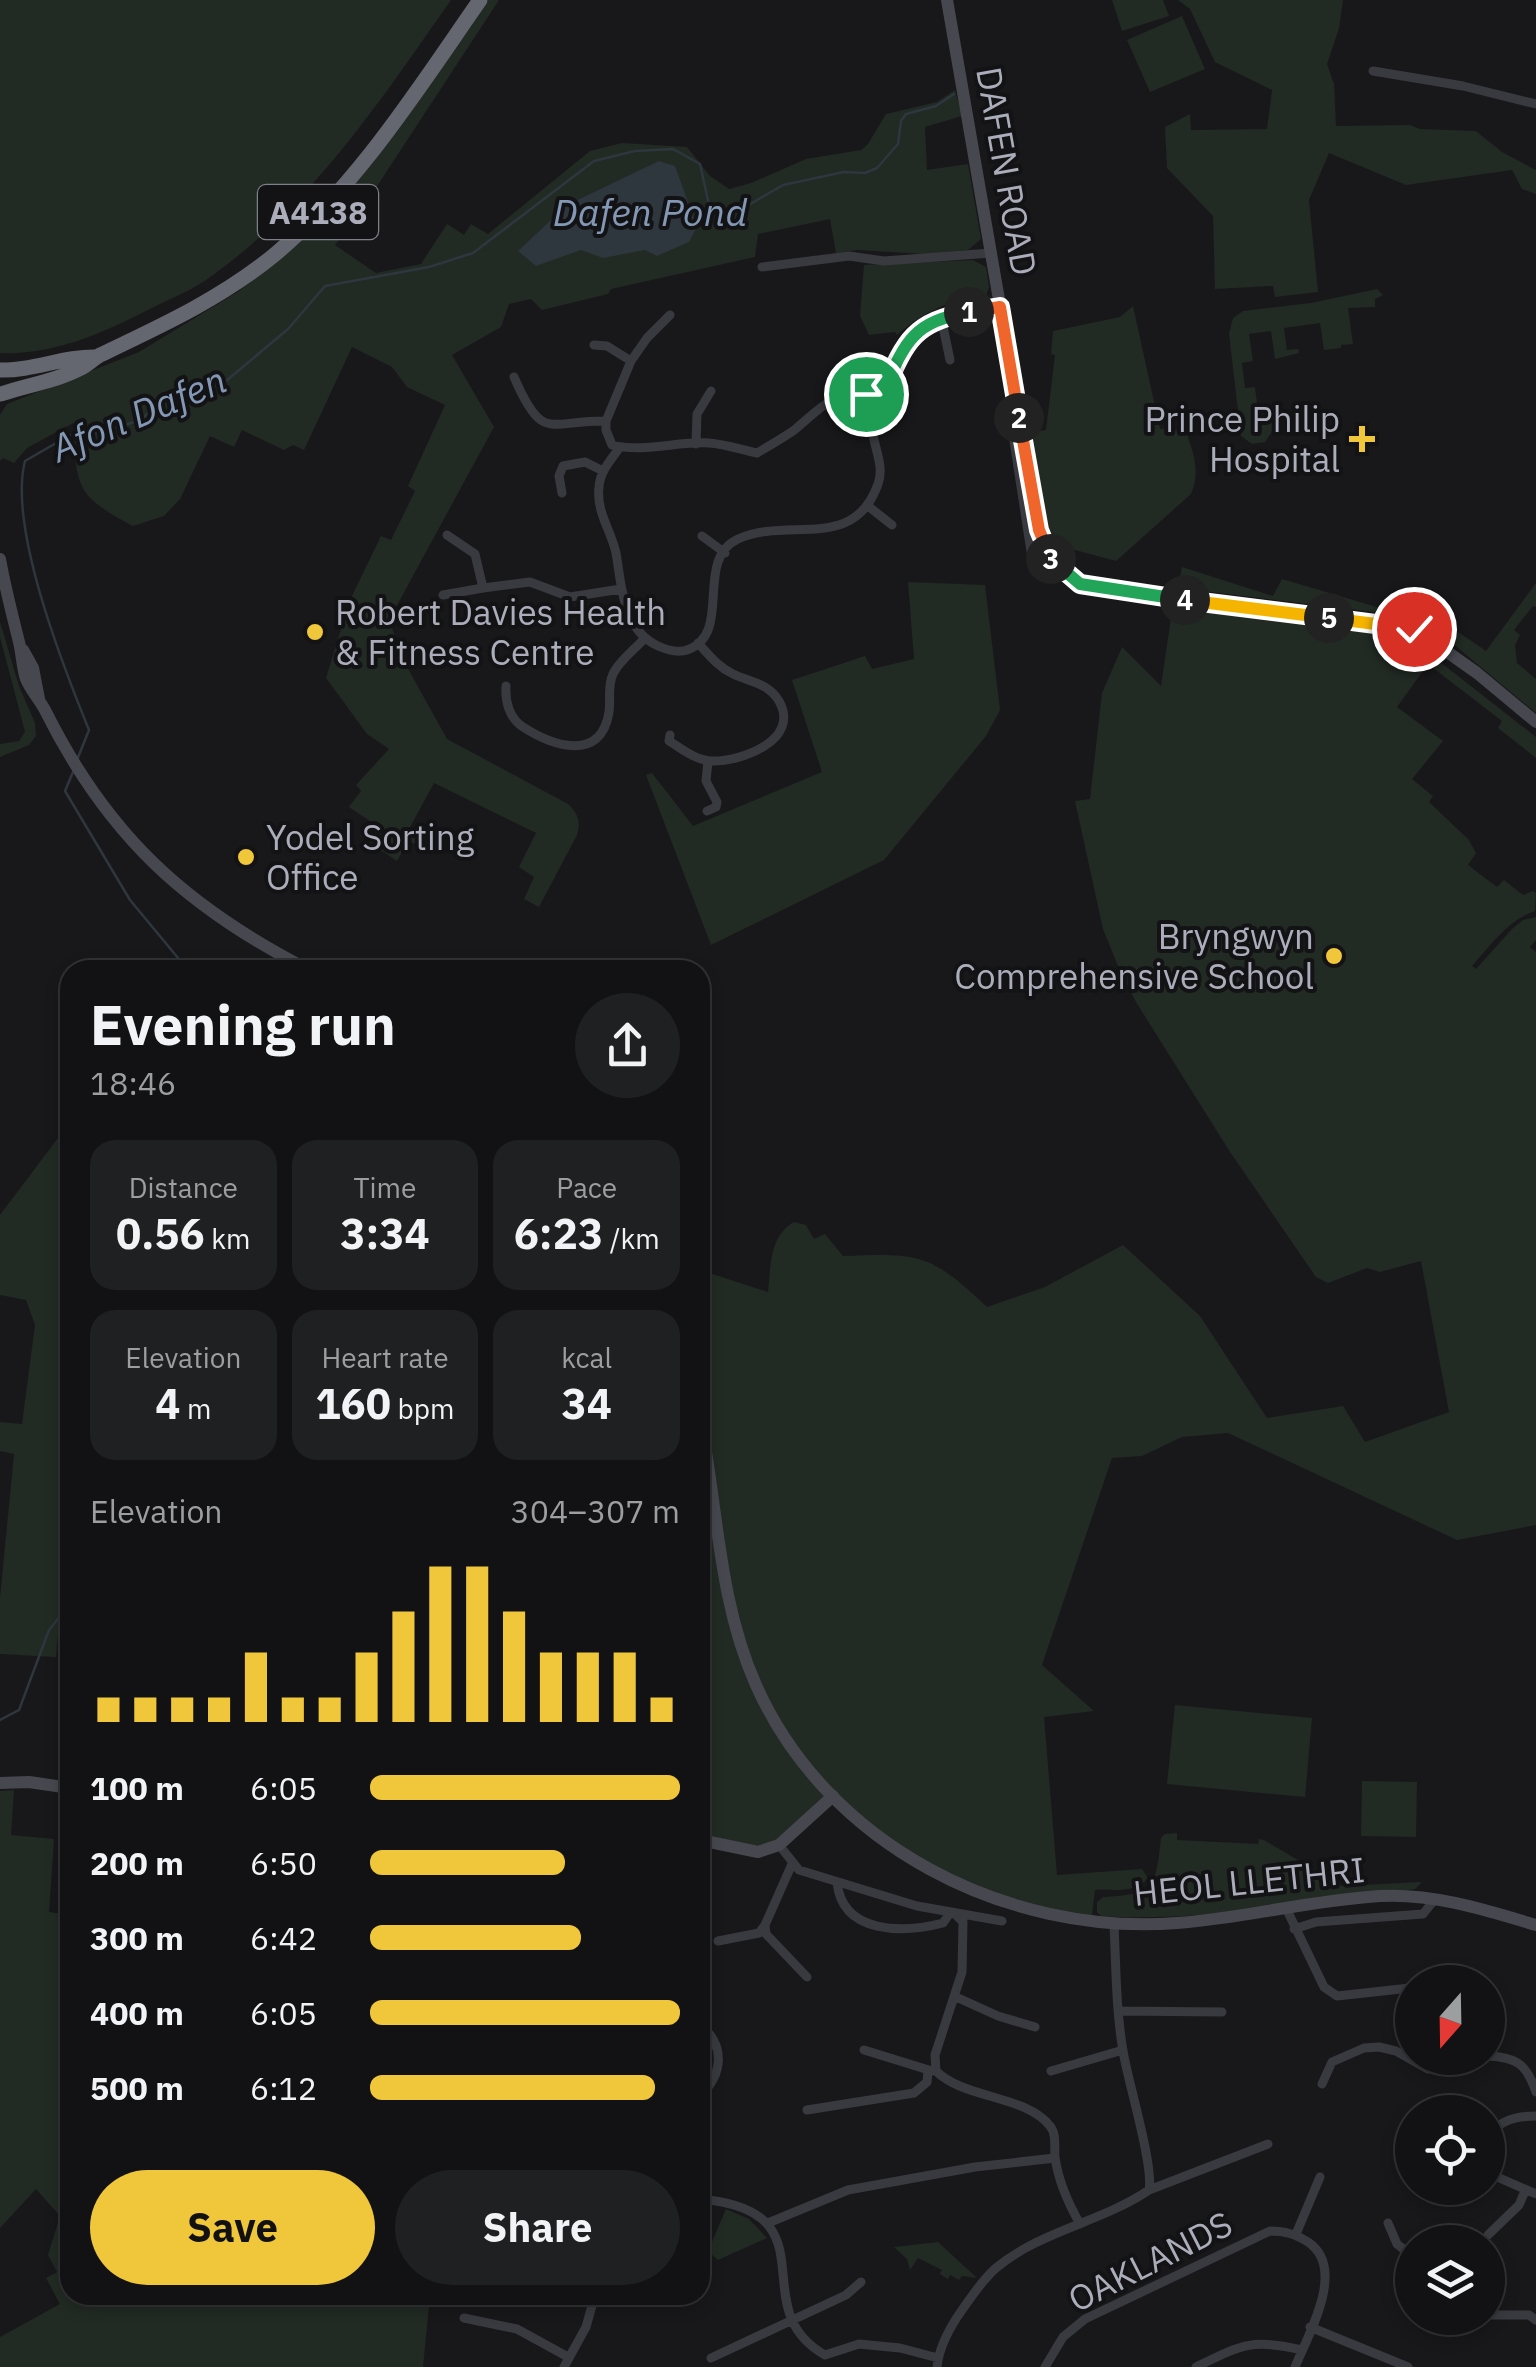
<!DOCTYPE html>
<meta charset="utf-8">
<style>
:root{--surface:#121214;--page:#1f2022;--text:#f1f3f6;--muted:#9c9ea0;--line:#313234;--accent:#f0c63b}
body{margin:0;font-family:"IBM Plex Sans",sans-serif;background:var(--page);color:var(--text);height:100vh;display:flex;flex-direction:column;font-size:38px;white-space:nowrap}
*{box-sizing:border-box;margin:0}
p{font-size:32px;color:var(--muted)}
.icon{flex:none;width:55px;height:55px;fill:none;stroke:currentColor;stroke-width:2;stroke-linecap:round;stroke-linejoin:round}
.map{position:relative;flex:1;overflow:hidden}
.drawer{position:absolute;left:60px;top:960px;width:650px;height:1345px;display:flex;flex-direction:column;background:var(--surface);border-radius:30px;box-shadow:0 5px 15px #0003,0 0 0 2px var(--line)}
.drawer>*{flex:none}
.needle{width:65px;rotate:200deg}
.tools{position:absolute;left:1395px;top:1965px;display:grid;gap:20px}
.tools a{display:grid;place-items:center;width:110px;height:110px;border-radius:50%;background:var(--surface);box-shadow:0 5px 15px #0003,0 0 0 2px var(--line);font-size:50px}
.pin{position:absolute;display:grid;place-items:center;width:85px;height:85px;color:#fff;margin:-42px;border:5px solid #fff;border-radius:50%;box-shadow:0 2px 10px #0007}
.km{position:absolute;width:50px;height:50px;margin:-25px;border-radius:50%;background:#222;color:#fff;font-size:28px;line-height:50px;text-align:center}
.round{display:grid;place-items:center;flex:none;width:105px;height:105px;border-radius:52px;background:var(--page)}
.headline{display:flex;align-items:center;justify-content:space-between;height:170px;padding:0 30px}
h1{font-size:55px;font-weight:800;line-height:75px}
.metrics{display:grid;grid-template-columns:repeat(3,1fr);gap:15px;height:170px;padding:10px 30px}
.metrics div{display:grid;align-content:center;border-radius:25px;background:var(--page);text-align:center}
.metrics b{font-size:42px;font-weight:800}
.metrics small{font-size:28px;font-weight:400}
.metrics p{font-size:28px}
.chart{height:280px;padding:20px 30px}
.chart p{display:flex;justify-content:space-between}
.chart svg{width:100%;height:180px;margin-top:10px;stroke:var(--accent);stroke-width:6}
.cta{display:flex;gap:20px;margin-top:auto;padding:20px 30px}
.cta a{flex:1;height:115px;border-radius:60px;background:var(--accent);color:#111;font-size:40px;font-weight:800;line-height:115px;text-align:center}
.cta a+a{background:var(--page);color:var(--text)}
ul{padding:0 30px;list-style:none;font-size:32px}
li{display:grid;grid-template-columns:160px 120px 1fr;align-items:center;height:75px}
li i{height:25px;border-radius:12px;background:var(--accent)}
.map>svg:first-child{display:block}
.green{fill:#222a24}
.water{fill:#2e363e}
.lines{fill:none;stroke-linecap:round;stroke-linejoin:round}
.stream{stroke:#2e363e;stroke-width:2.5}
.street{stroke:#393a3f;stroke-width:9}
.secondary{stroke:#47484f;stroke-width:12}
.highway{stroke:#656770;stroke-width:15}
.split-1-casing{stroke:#fff;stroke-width:20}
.split-2-casing{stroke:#fff;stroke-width:20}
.split-3-casing{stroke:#fff;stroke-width:20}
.split-4-casing{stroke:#fff;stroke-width:20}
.split-5-casing{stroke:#fff;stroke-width:20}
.split-6-casing{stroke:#fff;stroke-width:20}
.split-1{stroke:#22a559;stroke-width:12}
.split-2{stroke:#f0652b;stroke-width:12}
.split-3{stroke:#f0652b;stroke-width:12}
.split-4{stroke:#22a559;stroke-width:12}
.split-5{stroke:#f5b400;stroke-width:12}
.split-6{stroke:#f5b400;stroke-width:12}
.poi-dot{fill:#f0c63b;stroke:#131315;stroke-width:4}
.labels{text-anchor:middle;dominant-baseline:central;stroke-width:8;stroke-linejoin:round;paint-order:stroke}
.shield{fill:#131315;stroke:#7d8088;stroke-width:2.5}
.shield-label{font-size:32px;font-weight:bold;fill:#abaeba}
.street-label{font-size:35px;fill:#abaeba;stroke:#131315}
.poi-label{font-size:35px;fill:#abaeba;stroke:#131315;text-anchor:end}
.water-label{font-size:38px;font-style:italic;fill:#8398b4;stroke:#131315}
</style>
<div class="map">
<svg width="1536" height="2367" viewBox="0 0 1536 2367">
<rect width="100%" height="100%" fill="#18181a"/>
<path class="green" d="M0,0H451C379,103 310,207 206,280C185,294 160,303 138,315C94,337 49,355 0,353Z
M488,0H499L366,203L335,245L376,273L421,264L447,224L464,235L471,224L488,234L590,151L622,143L687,147L710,176L729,189L751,183L806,159L861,150L868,144L886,114L937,102L955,90L962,116L925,127L927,170L968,164L981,239L968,250L925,254L857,250L836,253L830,219L758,234L755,257L611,289L608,294L542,310L531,299L509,304L501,327L452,355L494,427L389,620L406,665L447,739L568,804C578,814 581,820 577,835L539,907L524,899L534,877L519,867L536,833L434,783L408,831L420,838L415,844L408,841L397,861L360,836L370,821L349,807L361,791L356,785L389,749L367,734L326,678L350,600L381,536L391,540L415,491L408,486L445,405L407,387L392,367L352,347L304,450L293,445L284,450L242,430L234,447L210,436L180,499L164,516L133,526C74,495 77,487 73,423L27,448L14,463L3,458L0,461V415L7,404L139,352L239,291L294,246L423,93Z
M1112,0H1163L1169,16L1122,31Z
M1178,0H1343L1339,28L1327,64L1334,84L1336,126L1410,125L1420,129L1476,131L1502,152L1536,170V194L1522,189L1512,170L1406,185L1329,153L1309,200L1318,292L1275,297L1273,286L1215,289L1213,216L1167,168L1165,127L1190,114L1191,130L1267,129L1272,90L1215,62L1190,9Z
M1182,16L1205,69L1150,92L1127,40Z
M973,260L986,267L989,287L984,300C956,294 919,315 897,335L895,332L869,335L860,316L864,265Z
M1377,289L1383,295L1375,299V307L1348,308L1353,344L1341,345V348L1324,350L1320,323L1284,328L1287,350L1298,349L1299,353L1275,359L1271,331L1249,334L1253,361L1242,363L1245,388L1255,387L1258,412L1282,409L1283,415L1265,442L1252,444L1241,436L1229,334L1233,318L1243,311L1311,303Z
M1133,306L1160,429L1186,431C1193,453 1201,471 1191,494L1116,561L1060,546L1045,521L1030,433L1046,430L1055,355L1051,354L1053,331L1120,317Z
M1182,567L1273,596L1282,579L1407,616L1178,588Z
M908,582L985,585L1000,710L986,736L884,860L711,945L646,775L652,773L693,826L822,772L792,680L865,656L872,669L914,659Z
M1536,583V607L1533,606L1514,630L1520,635L1515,645L1517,663L1536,679V713L1446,638L1454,629L1486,651Z
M1173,604L1346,628L1404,641L1430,654L1536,737V758L1498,728L1502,721L1428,664L1397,707L1443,741L1412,779L1433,796L1429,802L1469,840L1476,853L1468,865L1497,887L1504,880L1523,895L1533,891L1536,893L1535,911C1508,920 1491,945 1472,966L1476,969L1512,929L1523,920L1536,917V940L1530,947L1536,952V1525L1457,1540L1228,1433L1182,1437L1142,1456L1112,1458L1042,1665L1094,1711L1044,1717L1057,1875L1142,1869L1148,1878C1135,1894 1114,1889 1095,1890L1091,1923L1040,1914L921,1866L833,1797L779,1845L758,1852L708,1842L707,1830L700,1822V1523H706L711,1531L700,1419V1270L768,1292C771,1266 769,1236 794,1222L806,1225L814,1239L825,1234L843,1256C920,1253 930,1253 987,1307L1045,1287L1123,1245L1200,1316L1267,1418L1343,1406L1365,1442L1449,1412L1421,1261L1380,1272L1367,1268L1328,1283L1316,1277L1230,1152L1136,1002L1120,971L1103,929L1075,801L1090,799L1102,693L1122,647L1161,686Z
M0,622L19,686L35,723L36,736L29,745L0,757V744L19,741L25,732L0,637Z
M70,1122V1495L56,1657L0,1654V1598L14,1454L0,1451V1422L22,1424L35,1325L26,1300L0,1295V1215Z
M1175,1705L1312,1718L1305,1797L1167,1784Z
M1362,1781L1417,1782L1416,1837L1361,1836Z
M14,1790L11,1835L54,1839L49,1912L70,1915V2295H430L423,2367H0V2337L60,2304L46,2278L57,2272L48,2255L60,2216L36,2189L0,2228V1791Z
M1177,1833V1840L1258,1844L1259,1839L1264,1840L1342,1886L1422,1882L1415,1889C1316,1900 1199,1923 1101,1916L1097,1912V1902L1103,1897C1156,1894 1155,1889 1161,1838L1165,1834Z
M726,2209L749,2219L767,2238L718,2260L708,2251Z
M938,2242L977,2278L962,2276L959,2280L950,2275L948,2279L940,2274L942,2270L918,2258L910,2270L907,2259L894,2247Z"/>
<path class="water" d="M659,161L675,166L697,227L689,242L657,256L645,250L603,258L581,250L536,266L518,251L567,205Z"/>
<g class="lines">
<path class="stream" d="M711,210L722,217H728L783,185L844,172L865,173L877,168L898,144L901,121L906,114L936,106L954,94
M77,760L89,730C63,666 8,527 25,461L70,435L101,432L141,420L168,393L220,386L288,329L325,286L429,267L473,253L594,161L635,151L673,149L700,164L710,209
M73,772L65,791L130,900L188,970
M0,1720L19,1710L49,1630L70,1604"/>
<path class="street" d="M1373,71L1463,86L1536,104
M762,267L849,256L884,261L991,253
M941,317L950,360
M594,345L607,346L631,361L606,421
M631,361L647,338L670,315
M514,377C543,444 549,420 606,421V430L612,445C644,453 678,441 709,443C725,444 742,450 757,453C769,446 781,439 793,431C816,413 832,389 865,398
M865 398a12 12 0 1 1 24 0a12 12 0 1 1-24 0Z
M885,388C915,322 928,315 1000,307
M1021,426L1012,428L1032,558L1040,572
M696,444L697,414L711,391
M620,447C611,460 600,471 599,487C596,512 611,530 616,553C622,587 622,629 658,646C667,650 678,653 687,650C734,634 693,560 738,539C788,516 854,553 878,484C887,460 865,436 874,410
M562,493L559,476L563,466L585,462L603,471
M868,506L892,525
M447,535L475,554L483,588L530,582L570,597L621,589
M702,536L725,553
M443,595L483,588
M506,686C505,701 509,718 523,727C551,745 601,764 609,712C611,699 607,687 613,674C619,661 634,650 644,639
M670,735L669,741C682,749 695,760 711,761C741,762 801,740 779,701C768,683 750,682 733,674C718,667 709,655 698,643
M707,811L716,807L717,802L706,781L708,761
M779,1845L799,1870L917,1906L1002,1921
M792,1864L765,1925L766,1934L807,1977
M837,1882C842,1935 904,1933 943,1923L950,1913
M1286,1908L1324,1987L1337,1996L1410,1988
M954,1913L963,1922L962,1972L935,2055L936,2071C964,2099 1026,2095 1050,2126C1057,2135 1054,2146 1055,2157C1058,2180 1068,2203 1080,2224
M1294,1929L1316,1922L1423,1914L1435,1899
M718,1941L759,1933L765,1925
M956,1997L998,2016L1035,2027
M1118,2011L1222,2012
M700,2024C726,2046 723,2074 700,2096
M864,2050L932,2071
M1488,2056C1517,2057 1527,2065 1536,2092
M1051,2071L1123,2050
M1322,2084L1332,2062L1364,2048L1379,2047L1396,2051L1428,2069L1448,2067L1469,2058
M807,2110L914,2093L927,2082L928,2071
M1488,2137C1500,2120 1515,2116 1536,2116
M1488,2173L1536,2194
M1149,2190L1268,2144
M700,2199C836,2211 741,2308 825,2355L859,2344L900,2348L938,2358
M768,2223L848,2190L975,2167L1055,2158
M1388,2223L1397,2244L1412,2256
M1296,2234L1320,2177
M1488,2235L1519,2205L1525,2191
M1404,2304L1412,2303
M1488,2315H1529L1536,2320
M464,2318L517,2329L568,2357
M1310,2327L1408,2367
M711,2358L846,2295L861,2282
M564,2367L586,2327L595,2295
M937,2367C939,2347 950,2327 962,2310C973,2295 982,2280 996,2268C1040,2231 1102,2222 1149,2190C1154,2166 1128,2082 1123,2051C1116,2010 1116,1967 1114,1925
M1045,2367L1063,2337L1085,2319L1270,2231C1285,2231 1295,2234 1308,2242C1347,2268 1309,2333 1295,2367
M1196,2367C1241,2345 1252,2338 1302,2350"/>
<path class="secondary" d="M947,0L1039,530C1049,567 1073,582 1108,590L1415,629L1477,673L1536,722
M0,559C5,587 12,614 19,642C22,654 22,667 26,679C31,691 40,700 46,712C108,836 186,907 309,970
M23,650L33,668L39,699
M700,1418C718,1507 718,1600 756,1685C827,1845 1006,1936 1177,1923C1245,1918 1312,1900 1380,1896C1433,1893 1486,1910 1536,1925
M0,1783L29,1782L70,1788
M700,1840L758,1852L779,1845L833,1796"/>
<path class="highway" d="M0,370C33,371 64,356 97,357
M1,394C27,385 57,381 81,368C88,365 93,359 100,355C161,326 220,299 273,256C357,186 418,89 480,0"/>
</g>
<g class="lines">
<g class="split-1-casing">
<path id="split-1" d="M866,394L874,386L885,388C906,340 914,322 969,312"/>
</g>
<g class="split-2-casing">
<path id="split-2" d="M969,312L1000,307L1019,418"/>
</g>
<g class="split-3-casing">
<path id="split-3" d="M1019,418L1039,530L1051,559"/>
</g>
<g class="split-4-casing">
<path id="split-4" d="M1051,559L1080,584L1185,600"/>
</g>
<g class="split-5-casing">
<path id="split-5" d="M1185,600L1329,618"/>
</g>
<g class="split-6-casing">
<path id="split-6" d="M1329,618L1414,629"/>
</g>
<use href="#split-1" class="split-1"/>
<use href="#split-2" class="split-2"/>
<use href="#split-3" class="split-3"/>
<use href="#split-4" class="split-4"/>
<use href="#split-5" class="split-5"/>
<use href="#split-6" class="split-6"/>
</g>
<g class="poi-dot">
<path d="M1357 424h10v10h10v10h-10v10h-10v-10h-10v-10h10z"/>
<circle cx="315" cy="632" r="10"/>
<circle cx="246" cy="857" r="10"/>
<circle cx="1334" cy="956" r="10"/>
</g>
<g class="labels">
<rect class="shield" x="258" y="185" width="120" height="54" rx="8"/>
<g class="shield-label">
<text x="318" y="212">A4138</text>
</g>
<g class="street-label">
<text transform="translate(1007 171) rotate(80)">DAFEN ROAD</text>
<text transform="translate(1249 1881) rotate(-6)">HEOL LLETHRI</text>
<text transform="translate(1150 2261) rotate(-27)">OAKLANDS</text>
</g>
<g class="poi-label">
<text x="1340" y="419">Prince Philip<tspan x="1340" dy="40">Hospital</tspan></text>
<text x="335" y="612" text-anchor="start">Robert Davies Health<tspan x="335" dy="40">&amp; Fitness Centre</tspan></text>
<text x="266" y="837" text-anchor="start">Yodel Sorting<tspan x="266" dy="40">Office</tspan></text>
<text x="1314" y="936">Bryngwyn<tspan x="1314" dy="40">Comprehensive School</tspan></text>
</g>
<g class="water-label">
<text x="650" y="211">Dafen Pond</text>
<text transform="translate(138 413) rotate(-23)">Afon Dafen</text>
</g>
</g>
</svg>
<div class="tools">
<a><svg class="needle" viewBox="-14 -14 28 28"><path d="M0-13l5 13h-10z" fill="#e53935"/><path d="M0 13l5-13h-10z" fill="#9c9ea0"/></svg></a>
<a><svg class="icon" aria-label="locate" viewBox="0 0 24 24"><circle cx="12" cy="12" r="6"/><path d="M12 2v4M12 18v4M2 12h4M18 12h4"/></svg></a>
<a><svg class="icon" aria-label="layers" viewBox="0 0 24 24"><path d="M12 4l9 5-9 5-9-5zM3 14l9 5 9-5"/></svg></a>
</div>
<div class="pin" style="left:866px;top:394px;background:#1e9e55"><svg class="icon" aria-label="arrive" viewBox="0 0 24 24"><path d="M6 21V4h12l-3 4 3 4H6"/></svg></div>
<div class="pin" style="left:1414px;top:629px;background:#d93025"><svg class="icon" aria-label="check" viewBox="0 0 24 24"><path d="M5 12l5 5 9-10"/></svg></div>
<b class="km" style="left:969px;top:312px">1</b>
<b class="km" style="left:1019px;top:418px">2</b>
<b class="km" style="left:1051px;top:559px">3</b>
<b class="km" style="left:1185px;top:600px">4</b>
<b class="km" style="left:1329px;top:618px">5</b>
<section class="drawer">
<div class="headline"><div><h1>Evening run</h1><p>18:46</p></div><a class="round"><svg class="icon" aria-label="share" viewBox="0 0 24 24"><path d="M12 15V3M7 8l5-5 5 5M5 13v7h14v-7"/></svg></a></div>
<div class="metrics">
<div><p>Distance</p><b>0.56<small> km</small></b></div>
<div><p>Time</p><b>3:34</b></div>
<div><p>Pace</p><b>6:23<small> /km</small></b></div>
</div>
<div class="metrics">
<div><p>Elevation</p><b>4<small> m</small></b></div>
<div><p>Heart rate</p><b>160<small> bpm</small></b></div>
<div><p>kcal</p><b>34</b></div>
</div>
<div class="chart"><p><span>Elevation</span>304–307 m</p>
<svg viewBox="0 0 160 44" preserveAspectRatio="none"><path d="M5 44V38M15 44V38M25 44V38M35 44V38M45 44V27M55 44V38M65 44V38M75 44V27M85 44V17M95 44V6M105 44V6M115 44V17M125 44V27M135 44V27M145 44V27M155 44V38"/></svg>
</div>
<ul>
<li><b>100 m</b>6:05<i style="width:100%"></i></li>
<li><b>200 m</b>6:50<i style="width:63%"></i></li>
<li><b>300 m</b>6:42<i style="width:68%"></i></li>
<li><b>400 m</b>6:05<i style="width:100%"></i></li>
<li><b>500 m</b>6:12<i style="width:92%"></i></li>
</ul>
<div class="cta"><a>Save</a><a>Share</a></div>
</section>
</div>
